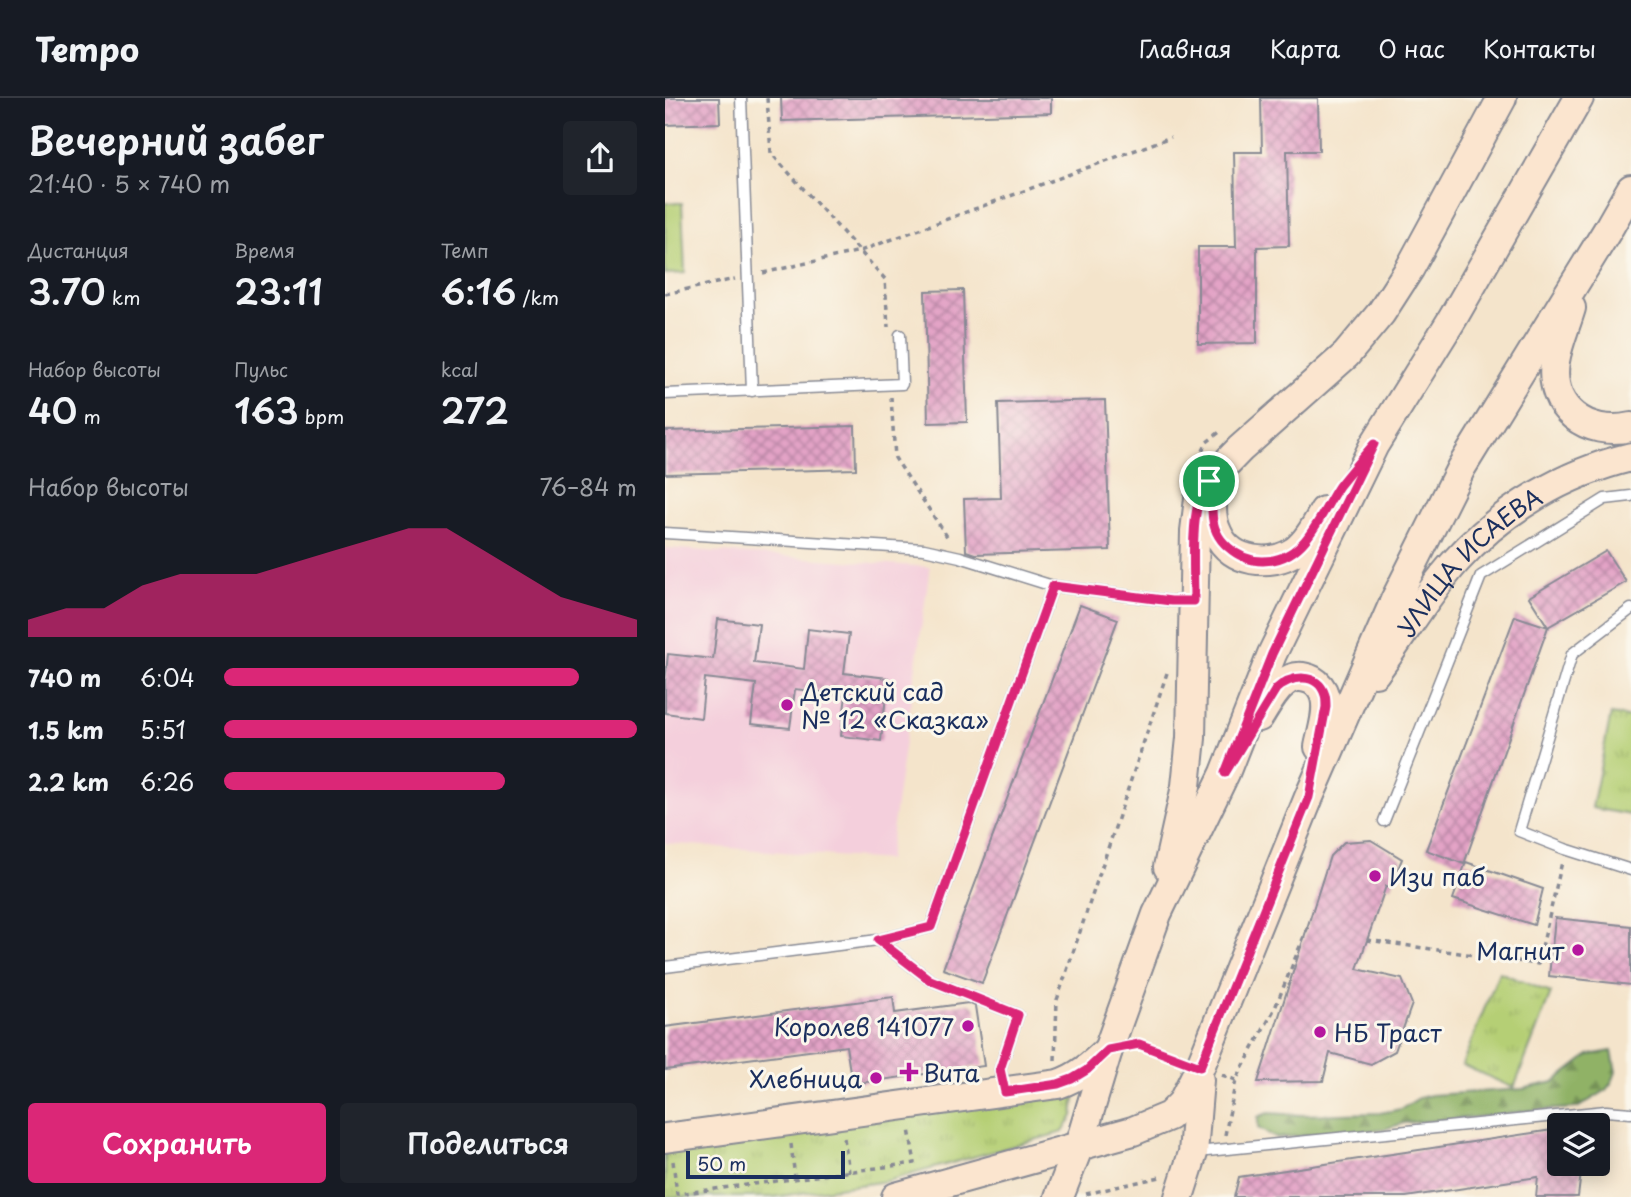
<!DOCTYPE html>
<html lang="ru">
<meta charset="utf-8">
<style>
:root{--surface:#171b24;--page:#20242c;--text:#f1f3f6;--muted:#9ea1a6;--line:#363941;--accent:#db2777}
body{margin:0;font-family:"Playpen Sans",sans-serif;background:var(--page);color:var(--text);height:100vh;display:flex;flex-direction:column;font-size:26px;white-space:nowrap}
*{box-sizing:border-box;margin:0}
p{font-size:23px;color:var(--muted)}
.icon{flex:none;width:38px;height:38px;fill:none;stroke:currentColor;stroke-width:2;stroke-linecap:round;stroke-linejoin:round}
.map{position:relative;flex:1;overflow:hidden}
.panel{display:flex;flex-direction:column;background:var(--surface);width:665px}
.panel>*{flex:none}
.buttons{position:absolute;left:882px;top:1015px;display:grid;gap:14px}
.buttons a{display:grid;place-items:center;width:63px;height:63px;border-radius:7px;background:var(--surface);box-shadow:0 4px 18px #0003;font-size:35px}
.scale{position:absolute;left:21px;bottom:18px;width:159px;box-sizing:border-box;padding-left:7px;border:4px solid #1b2f5e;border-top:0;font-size:19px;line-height:24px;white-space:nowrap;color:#1b2f5e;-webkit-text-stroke:5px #fbf7ec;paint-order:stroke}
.pin{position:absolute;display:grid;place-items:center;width:60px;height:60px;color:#fff;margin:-30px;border:4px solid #fff;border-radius:50%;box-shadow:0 2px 7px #0007}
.round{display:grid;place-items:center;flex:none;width:74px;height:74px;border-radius:7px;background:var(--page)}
.headline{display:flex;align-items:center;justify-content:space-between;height:119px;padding:0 28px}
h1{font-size:38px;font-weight:600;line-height:52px}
.figures{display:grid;grid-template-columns:repeat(3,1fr);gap:10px;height:119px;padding:7px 28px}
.figures div{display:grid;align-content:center}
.figures b{font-size:35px;font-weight:600}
.figures small{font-size:19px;font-weight:400}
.figures p{font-size:19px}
.chart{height:196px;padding:14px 28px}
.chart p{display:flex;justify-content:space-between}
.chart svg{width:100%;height:126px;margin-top:7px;fill:var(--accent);opacity:.7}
.button{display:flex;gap:14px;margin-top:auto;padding:14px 28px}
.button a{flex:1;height:80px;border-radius:7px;background:var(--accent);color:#fff;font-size:28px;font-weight:600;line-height:80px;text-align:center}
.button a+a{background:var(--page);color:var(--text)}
ul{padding:0 28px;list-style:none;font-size:23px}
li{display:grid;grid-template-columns:112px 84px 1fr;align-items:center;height:52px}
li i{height:18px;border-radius:9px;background:var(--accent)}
header{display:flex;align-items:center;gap:42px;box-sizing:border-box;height:98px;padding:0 35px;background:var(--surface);border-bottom:2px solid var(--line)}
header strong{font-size:33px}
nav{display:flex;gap:38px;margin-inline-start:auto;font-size:24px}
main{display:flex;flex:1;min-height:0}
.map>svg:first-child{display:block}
.built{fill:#f4cfdc}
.forest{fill:url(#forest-firs);stroke:#567062;stroke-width:2}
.park{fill:url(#park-tufts);stroke:#687f69;stroke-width:2}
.pitch{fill:#b5cf74;stroke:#687f69;stroke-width:2}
.building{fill:url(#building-cross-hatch)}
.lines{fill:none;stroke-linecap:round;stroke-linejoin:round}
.lane-casing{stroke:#888a94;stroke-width:13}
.secondary-casing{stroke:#888a94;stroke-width:32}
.path{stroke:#888a94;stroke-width:3.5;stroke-dasharray:5 5;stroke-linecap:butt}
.lane{stroke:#fff;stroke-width:10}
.secondary{stroke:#fbe5cf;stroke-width:28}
.route-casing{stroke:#fff;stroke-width:14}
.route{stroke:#db2777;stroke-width:9}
.poi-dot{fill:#b5179e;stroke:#fbf7ec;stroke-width:2.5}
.labels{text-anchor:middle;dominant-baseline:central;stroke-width:6;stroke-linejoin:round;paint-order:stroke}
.street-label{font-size:24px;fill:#1b2f5e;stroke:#fbf7ec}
.poi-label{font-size:24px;fill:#1b2f5e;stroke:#fbf7ec;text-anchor:start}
</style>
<header>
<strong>Tempo</strong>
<nav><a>Главная</a><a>Карта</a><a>О нас</a><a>Контакты</a></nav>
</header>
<main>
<section class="panel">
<div class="headline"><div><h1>Вечерний забег</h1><p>21:40 · 5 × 740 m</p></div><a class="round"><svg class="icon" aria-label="share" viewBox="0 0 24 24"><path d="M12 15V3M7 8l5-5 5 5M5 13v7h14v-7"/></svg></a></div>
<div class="figures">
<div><p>Дистанция</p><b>3.70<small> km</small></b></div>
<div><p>Время</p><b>23:11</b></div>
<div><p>Темп</p><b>6:16<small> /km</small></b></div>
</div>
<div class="figures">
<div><p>Набор высоты</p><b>40<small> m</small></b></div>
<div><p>Пульс</p><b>163<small> bpm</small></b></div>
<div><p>kcal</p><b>272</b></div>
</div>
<div class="chart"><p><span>Набор высоты</span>76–84 m</p>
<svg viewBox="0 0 160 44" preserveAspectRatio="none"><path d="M0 44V38L10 34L20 34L30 26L40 22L50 22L60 22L70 18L80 14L90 10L100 6L110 6L120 14L130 22L140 30L150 34L160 38V44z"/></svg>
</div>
<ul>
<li><b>740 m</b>6:04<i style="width:86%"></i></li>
<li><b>1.5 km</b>5:51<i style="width:100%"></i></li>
<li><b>2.2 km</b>6:26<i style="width:68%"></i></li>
</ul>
<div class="button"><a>Сохранить</a><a>Поделиться</a></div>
</section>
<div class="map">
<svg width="966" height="1099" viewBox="0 0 966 1099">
<defs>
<pattern id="forest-firs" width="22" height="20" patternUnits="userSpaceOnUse" patternTransform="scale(1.75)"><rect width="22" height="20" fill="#90b266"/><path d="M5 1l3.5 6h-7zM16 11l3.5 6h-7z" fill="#759157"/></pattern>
<pattern id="park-tufts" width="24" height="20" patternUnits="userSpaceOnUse" patternTransform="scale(1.75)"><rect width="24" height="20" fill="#b5cf74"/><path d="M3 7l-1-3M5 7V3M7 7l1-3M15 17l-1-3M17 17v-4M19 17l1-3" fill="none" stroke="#9bb267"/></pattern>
<pattern id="building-cross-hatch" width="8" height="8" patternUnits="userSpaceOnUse" patternTransform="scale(1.75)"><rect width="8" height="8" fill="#e3a3c6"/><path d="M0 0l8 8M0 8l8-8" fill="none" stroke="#b785a4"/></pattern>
</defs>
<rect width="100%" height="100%" fill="#fbf7ec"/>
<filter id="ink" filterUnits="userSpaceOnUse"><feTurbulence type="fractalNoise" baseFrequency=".0143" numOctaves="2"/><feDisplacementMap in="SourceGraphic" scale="14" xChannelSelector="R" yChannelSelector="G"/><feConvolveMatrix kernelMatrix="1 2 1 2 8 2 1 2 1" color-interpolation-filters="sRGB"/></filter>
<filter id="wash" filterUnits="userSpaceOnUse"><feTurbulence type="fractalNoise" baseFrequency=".00686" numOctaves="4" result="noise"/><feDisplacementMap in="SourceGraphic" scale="28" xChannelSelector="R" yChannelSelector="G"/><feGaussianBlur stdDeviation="1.57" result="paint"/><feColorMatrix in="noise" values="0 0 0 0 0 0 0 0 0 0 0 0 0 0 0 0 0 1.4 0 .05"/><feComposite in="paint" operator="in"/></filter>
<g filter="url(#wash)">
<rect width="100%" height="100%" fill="#f4e4cb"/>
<path class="built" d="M0,450L265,469L223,762L0,745Z"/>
<path class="forest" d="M947,953L951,974L947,984L940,993L912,1010L858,1013L836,1017L739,1025L720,1031L611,1040L593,1030V1019L603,1015L637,1017L715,1015L736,1011L754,1000L766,997L857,991L889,984L924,957Z"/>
<path class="park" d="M946,616L966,620V717L927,710Z
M834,874L886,895L849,990L797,967Z
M393,996L410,1000L408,1018L398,1034L222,1083L108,1099H0V1049Z"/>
<path class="pitch" d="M0,105H17L20,175L0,176Z"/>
<g id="blocks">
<path class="building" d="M0,0H54L55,25L0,27Z
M116,0H386V15L117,23Z
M596,0H653L654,53H622L624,148L592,149V245L533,246V149H571L569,54H597Z
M298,192L302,324L263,325L260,193Z
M440,302L445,452L310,456L301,453L299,401L336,400L333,305Z
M190,328L191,371L0,376V333Z
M941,453L961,484L883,529L799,766L761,752L850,518L883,529L864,499Z
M415,507L453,521L317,885L278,871Z
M53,521L94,526L89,565L139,571L143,531L184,536L179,575L223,580L216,643L176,638L181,597L130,591L125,630L86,626L91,586L40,580L36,620L0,615V584L3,556L48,561Z
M706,742L737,761L726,788H721L692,871L737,881L747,906L730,953L706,966L665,955L658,983L593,984L665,758L679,744Z
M801,764L878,791L869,827L788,801Z
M890,820L966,828V887L884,878Z
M228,899L230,915L303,905L310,908L319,968L187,986L181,948L0,972V929Z
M894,1031V1066H917L913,1099H871L873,1079L741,1099H569L574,1079Z"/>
</g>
</g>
<g filter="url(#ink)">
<use href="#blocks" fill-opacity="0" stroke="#888a94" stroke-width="2"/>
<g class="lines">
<g class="lane-casing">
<path id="lane" d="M76,0L87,293
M0,296L237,286L235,237
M0,435L259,451L295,459L388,488L505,503H525
M966,511L907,556L854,733L900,751L966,772
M719,723L816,478L940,401L966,398
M0,869L213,842
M339,990L335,971L353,917L265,882L213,842L266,829L388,488
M532,1054L941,1013L966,1015"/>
</g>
<g class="secondary-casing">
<g id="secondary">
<path d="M906,210C901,227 893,245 890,263C883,311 922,339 966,329"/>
<path d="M548,393C546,408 546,423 553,436C566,465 606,469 630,453C643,443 651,427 659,413"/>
<path id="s1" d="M710,575C738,538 761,496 792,462C838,411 900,375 966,359"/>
<path d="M594,619C606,600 620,569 647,582C654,586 658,592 660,599C664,615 657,633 654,649"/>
<path d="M503,769L521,688L526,640L530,433L534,401L544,383L575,351L681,257L716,215L745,170L837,0"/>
<path d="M0,1040L393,986C414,979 427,967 443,952"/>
<path d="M231,1099L468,1033L504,1018L517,1005L535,969L644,699L730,502L796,370L942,133L966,91"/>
<path d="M394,1099L414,1048L443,952L492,816L560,675L607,556L709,347L788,220L914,0"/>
<path d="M514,1099L528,1055L534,982"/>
</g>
</g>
<path class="path" d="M102,0L106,55L220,181L223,229
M98,175L195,153L506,39
M0,196L70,181
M226,299L230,360L283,440
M538,353L542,344L556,333
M702,842L873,866L897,764
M471,947L474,946L513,961
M390,962L392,902L502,575
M557,977L571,982
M560,1037L571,982L610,910L644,826
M179,1040L184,1074
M126,1046L130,1080
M8,1063L12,1096L250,1065L244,1031
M421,1096L495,1079"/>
<use href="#lane" class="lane"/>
<use href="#secondary" class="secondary"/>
</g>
</g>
<g class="lines" filter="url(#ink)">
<g class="route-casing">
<path id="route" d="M709,346L607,556L560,675L611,591C626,577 653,574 660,597C661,601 661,605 661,609L644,699L535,969L474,946L443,952L422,972L407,981L393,986L340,994L335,971L353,917L265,882L213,842L266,829L388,488L506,503H529C529,475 526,428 534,402C537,390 545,382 553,374C547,400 540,430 563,449C573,458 585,463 598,463C641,463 654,418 674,388C685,374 697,360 709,346Z"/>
</g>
<use href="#route" class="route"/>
</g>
<g class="poi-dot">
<circle cx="122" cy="607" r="7"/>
<circle cx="710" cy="778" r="7"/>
<circle cx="913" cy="852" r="7"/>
<circle cx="303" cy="928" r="7"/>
<circle cx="655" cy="934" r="7"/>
<path d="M240.5 963.5h7v7h7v7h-7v7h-7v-7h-7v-7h7z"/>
<circle cx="211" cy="980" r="7"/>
</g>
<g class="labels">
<g class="street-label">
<text stroke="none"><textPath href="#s1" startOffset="147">УЛИЦА ИСАЕВА</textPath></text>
</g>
<g class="poi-label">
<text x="136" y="593">Детский сад<tspan x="136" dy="28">№ 12 «Сказка»</tspan></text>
<text x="724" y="778">Изи паб</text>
<text x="899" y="852" text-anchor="end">Магнит</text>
<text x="289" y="928" text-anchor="end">Королев 141077</text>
<text x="669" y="934">НБ Траст</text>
<text x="258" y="974">Вита</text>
<text x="197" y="980" text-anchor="end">Хлебница</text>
</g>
</g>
</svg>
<div class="buttons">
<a><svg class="icon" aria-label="layers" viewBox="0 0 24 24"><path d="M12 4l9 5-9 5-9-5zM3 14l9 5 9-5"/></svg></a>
</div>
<div class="scale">50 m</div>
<div class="pin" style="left:544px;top:383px;background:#1e9e55"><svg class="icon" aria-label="arrive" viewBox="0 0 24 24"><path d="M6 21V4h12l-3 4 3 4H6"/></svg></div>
</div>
</main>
